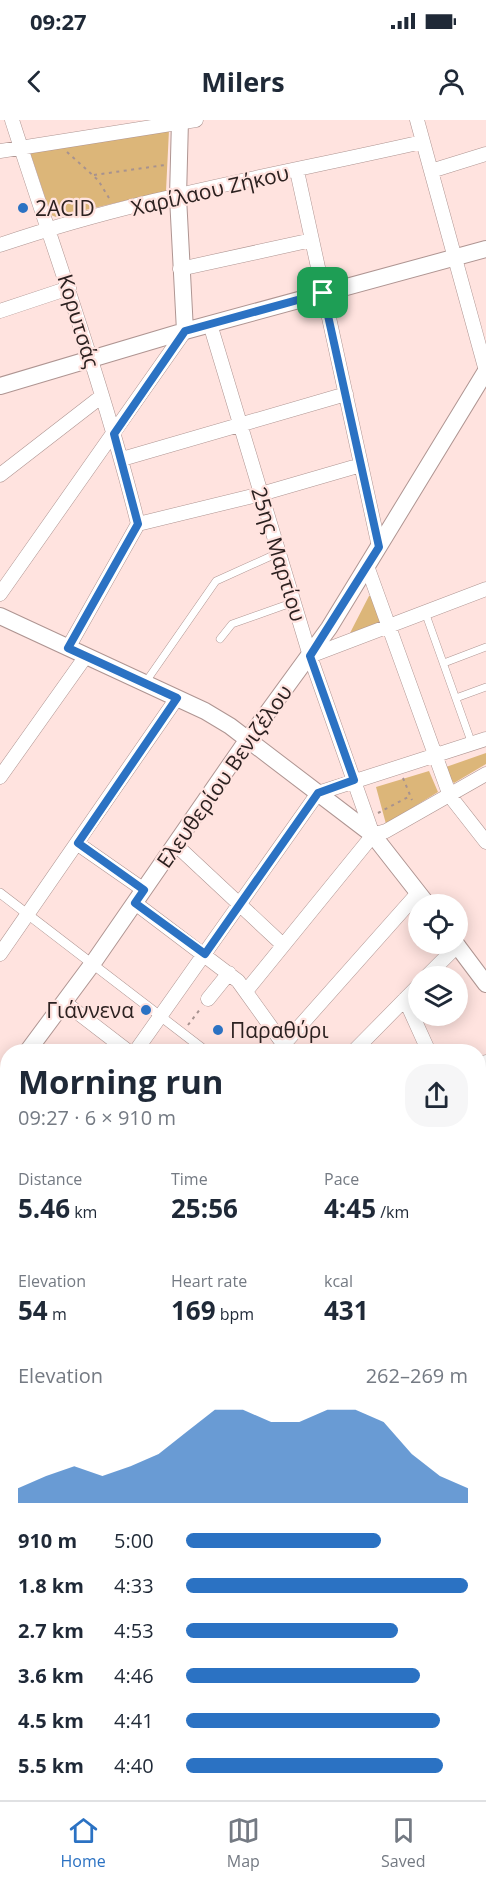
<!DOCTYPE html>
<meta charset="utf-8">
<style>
:root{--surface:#fff;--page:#f6f6f7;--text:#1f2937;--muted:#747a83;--line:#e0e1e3;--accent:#2b72c3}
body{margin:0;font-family:"Open Sans",sans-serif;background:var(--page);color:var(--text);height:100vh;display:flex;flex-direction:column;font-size:22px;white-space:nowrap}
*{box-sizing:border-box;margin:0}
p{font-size:20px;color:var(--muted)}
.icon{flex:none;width:33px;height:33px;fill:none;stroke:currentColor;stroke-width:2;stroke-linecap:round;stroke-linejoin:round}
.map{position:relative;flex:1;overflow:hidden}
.side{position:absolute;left:0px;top:924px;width:486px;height:756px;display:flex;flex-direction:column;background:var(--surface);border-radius:24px 24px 0 0;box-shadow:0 3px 15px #0003}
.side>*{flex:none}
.buttons{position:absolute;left:408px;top:774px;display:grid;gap:12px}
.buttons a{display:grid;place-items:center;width:60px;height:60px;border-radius:50%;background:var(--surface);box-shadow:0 3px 15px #0003;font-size:30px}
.pin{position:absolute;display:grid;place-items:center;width:51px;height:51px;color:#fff;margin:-26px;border-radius:12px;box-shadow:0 3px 9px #0006}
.round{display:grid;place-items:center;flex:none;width:63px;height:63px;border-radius:24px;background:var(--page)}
.headline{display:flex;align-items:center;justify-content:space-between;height:102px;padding:0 18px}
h1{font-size:33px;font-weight:700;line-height:45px}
.figures{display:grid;grid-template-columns:repeat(3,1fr);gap:9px;height:102px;padding:6px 18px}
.figures div{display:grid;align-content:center}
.figures b{font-size:26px;font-weight:700}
.figures small{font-size:16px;font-weight:400}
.figures p{font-size:16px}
.chart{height:168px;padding:12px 18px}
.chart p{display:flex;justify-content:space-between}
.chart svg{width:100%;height:108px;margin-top:6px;fill:var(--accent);opacity:.7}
ul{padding:0 18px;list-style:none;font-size:20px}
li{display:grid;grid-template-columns:96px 72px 1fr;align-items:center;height:45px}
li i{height:15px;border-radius:8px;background:var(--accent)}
.status{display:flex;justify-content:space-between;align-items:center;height:42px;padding:0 30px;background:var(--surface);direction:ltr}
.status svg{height:16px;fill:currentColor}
header{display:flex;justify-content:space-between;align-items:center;height:78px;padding:0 18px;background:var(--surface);font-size:27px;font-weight:700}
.dock{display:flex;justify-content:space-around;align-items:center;height:84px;border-top:2px solid var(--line);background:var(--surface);font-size:16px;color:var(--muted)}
.dock a{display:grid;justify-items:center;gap:3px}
.dock .active{color:var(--accent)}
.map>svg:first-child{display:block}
.green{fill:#dcb679}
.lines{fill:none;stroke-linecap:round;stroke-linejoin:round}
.service-casing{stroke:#af9592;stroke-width:8}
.pedestrian-casing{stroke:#af9592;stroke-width:10}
.minor-casing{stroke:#af9592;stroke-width:15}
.tertiary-casing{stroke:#af9592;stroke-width:18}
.secondary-casing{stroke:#af9592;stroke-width:20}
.path{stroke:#a7928f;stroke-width:2;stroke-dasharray:3 4.5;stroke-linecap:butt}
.service{stroke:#fff;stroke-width:7}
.pedestrian{stroke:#fff;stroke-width:9}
.minor{stroke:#fff;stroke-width:14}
.tertiary{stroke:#fff;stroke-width:16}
.secondary{stroke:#fff;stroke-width:18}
.route-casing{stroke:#fff;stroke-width:12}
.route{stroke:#2b72c3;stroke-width:8}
.poi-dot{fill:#2b72c3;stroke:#ffe3df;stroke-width:2}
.labels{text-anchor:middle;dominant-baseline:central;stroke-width:4.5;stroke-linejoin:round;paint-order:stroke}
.street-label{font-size:21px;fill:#2c2120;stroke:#ffe3df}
.poi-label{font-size:21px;fill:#2c2120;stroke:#ffe3df;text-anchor:start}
</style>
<div class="status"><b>09:27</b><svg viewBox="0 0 49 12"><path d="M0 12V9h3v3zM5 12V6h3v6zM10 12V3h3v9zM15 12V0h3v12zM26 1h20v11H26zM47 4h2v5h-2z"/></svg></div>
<header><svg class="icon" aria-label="back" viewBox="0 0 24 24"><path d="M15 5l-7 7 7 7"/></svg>Milers<svg class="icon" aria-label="person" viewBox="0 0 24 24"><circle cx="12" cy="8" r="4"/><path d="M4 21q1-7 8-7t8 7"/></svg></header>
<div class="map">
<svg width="486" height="1680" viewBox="0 0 486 1680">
<rect width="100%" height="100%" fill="#ffe3df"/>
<path class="green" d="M169,10L166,71L56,97L51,95L30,32Z
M369,476H372L381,502L350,513Z
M486,633V644L454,663L452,661L446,647Z
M429,651L438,672L386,704L376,667Z"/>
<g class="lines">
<g class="service-casing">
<path id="service" d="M425,492L472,624
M220,519L232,504L294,482
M444,543L486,527
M145,563L216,461L278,433
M456,578L486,567"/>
</g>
<g class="pedestrian-casing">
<path id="pedestrian" d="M0,773L207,932
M478,1211L486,1222
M478,1234L486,1229"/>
</g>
<g class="minor-casing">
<path id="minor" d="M12,0C55,134 104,267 138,404
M417,0L486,251
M0,31L196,0
M297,51L379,427
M431,51L486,34
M0,125C137,78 282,54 422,22
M180,149L312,120
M0,191L69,168
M210,204L310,536L373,715
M122,339L346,274
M0,355L102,276
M367,446L450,676L486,722
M0,474L185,211
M68,528L138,404L261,374L361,345
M310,536L486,469
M0,657L86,536
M373,715L386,711L486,654
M78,724L144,770
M176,725L283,825
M135,783L238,861L289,932
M0,834L177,578
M427,856L458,825
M247,870L373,715
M208,879L229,853
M405,879L429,932
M64,882L129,932
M284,924L418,773
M135,932L318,673L486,619
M353,932L418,866
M478,949L486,942
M478,965L486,975
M0,975L8,984
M478,1050L486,1068
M0,1122L8,1111
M0,1157L8,1168
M0,1281L8,1288
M0,1361L8,1368
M0,1425L8,1417
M0,1456L8,1463
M0,1583L8,1578
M0,1625L8,1631
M478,1650L486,1645
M211,1672L216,1680
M330,1672L335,1680
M43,1680L53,1672
M232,1680L244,1672
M430,1680L442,1672"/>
</g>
<g class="tertiary-casing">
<path id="tertiary" d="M180,0L178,77L185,211
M0,266L185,211L486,129
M0,496L205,591L230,606L373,715L427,784
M456,824L486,864
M27,932L93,843L241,629L329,508L486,251
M0,967L8,957"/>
</g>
<g class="secondary-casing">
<path id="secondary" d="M478,1307L486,1296
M486,1335L481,1370L486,1393
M478,1419L486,1433"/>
</g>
<path class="path" d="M67,32L98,60L109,78
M94,55L165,45
M403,658L412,680
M378,693L410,676
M188,905L201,888"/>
<use href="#service" class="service"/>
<use href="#pedestrian" class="pedestrian"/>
<use href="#minor" class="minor"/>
<use href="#tertiary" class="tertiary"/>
<use href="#secondary" class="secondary"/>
</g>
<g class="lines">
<g class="route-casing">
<path id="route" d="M323,173L379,427L310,536L354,660L318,673L205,834L135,783L144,770L78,723L177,578L68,528L138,404L114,314L185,211Z"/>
</g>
<use href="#route" class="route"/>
</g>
<g class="poi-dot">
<circle cx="23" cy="88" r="6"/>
<circle cx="146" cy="890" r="6"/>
<circle cx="218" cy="910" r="6"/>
</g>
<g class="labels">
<g class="street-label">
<text transform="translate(210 70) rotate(-13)">Χαρίλαου Ζήκου</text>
<text transform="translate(79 201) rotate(73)">Κορυτσάς</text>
<text transform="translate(279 434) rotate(73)">25ης Μαρτίου</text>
<text transform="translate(224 656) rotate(-55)">Ελευθερίου Βενιζέλου</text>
</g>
<g class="poi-label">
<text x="35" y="88">2ACID</text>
<text x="134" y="890" text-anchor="end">Γιάννενα</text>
<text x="230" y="910">Παραθύρι</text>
</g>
</g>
</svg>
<div class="buttons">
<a><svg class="icon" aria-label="locate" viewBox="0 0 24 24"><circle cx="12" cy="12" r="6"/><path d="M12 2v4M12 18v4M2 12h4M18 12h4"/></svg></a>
<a><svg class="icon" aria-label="layers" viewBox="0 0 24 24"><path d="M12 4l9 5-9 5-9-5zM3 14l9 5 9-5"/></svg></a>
</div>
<div class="pin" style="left:323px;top:173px;background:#1e9e55"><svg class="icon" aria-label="arrive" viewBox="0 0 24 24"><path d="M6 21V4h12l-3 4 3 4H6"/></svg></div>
<section class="side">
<div class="headline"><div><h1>Morning run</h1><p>09:27 · 6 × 910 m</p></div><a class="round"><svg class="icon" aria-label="share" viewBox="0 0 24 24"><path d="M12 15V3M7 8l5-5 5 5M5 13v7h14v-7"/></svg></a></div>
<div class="figures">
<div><p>Distance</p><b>5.46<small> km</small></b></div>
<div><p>Time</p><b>25:56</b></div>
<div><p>Pace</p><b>4:45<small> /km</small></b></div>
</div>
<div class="figures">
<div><p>Elevation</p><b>54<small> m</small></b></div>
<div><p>Heart rate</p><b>169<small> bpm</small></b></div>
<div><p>kcal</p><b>431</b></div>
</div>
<div class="chart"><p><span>Elevation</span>262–269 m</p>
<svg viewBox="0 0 160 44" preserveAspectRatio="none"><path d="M0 44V38L10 33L20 29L30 33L40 29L50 24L60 15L70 6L80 6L90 11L100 11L110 6L120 6L130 11L140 24L150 33L160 38V44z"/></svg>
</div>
<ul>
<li><b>910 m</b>5:00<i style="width:69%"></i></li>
<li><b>1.8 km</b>4:33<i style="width:100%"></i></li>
<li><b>2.7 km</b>4:53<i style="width:75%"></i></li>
<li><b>3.6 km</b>4:46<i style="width:83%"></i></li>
<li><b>4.5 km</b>4:41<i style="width:90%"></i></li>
<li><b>5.5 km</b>4:40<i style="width:91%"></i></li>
</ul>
</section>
</div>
<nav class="dock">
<a class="active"><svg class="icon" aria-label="home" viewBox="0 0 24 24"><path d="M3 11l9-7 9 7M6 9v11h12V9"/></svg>Home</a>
<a><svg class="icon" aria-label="map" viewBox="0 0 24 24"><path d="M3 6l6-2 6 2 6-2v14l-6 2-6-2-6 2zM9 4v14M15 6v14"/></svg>Map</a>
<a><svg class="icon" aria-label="saved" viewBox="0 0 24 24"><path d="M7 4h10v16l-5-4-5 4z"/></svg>Saved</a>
</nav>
